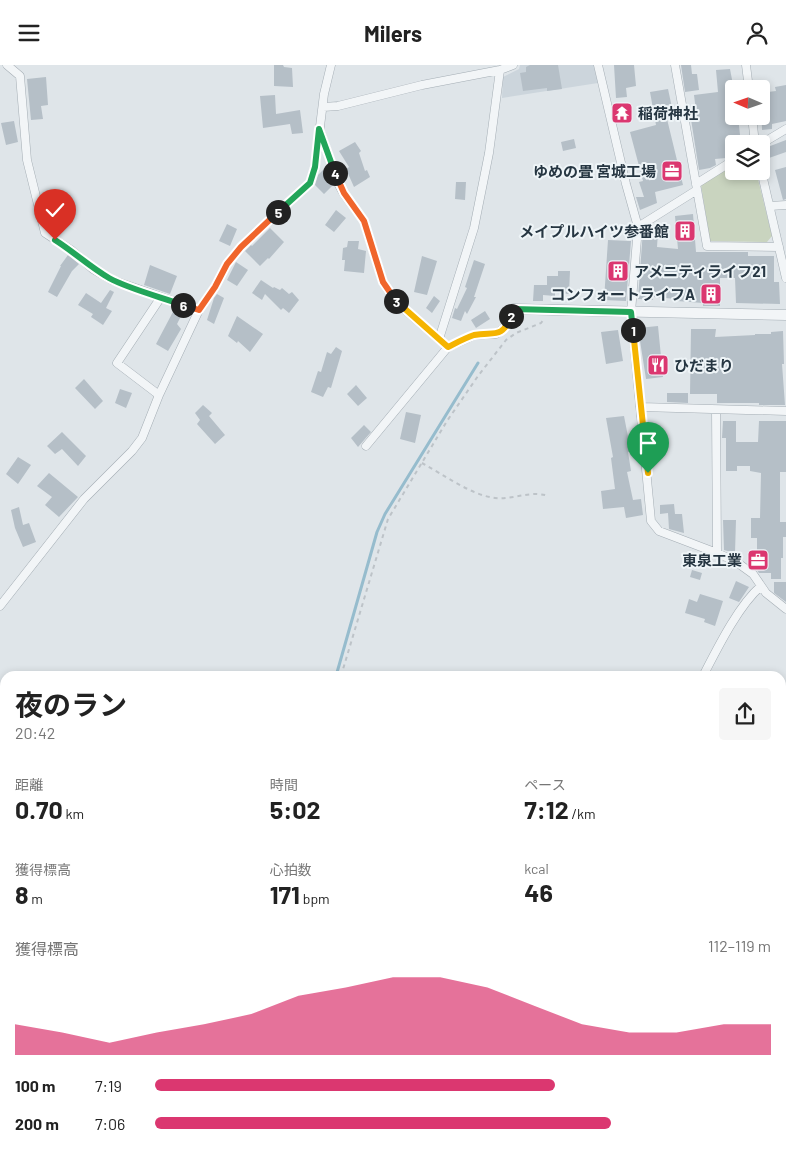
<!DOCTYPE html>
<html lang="ja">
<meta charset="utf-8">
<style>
:root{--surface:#fff;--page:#f6f6f6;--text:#222;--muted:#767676;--accent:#db3770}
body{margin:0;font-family:Barlow,"Noto Sans JP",sans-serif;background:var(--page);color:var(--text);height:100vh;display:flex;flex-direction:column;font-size:19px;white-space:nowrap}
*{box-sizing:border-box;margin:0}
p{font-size:16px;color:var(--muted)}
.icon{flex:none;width:28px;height:28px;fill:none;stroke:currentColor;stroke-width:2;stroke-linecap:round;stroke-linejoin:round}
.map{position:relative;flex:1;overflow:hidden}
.side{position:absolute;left:0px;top:606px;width:786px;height:481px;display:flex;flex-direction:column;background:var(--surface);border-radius:15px 15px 0 0;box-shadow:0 2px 8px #0003}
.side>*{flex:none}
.needle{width:32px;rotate:272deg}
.tools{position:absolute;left:725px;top:15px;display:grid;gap:10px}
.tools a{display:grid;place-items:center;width:45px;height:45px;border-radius:5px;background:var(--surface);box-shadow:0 2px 8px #0003;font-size:25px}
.pin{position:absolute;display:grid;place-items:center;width:42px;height:42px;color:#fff;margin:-51px -21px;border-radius:50% 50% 50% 0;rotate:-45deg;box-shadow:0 0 5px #0007}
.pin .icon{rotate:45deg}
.km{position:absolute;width:25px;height:25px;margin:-12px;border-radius:50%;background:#222;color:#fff;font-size:14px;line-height:25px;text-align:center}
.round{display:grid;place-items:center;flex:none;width:52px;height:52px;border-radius:5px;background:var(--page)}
.head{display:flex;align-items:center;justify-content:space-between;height:85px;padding:0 15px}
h1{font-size:28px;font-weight:700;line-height:38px}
.metrics{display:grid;grid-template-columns:repeat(3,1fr);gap:8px;height:85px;padding:5px 15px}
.metrics div{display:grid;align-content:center}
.metrics b{font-size:25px;font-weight:700}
.metrics small{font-size:14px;font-weight:400}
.metrics p{font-size:14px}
.chart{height:140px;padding:10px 15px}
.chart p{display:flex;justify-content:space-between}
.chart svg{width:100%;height:90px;margin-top:5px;fill:var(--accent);opacity:.7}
ul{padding:0 15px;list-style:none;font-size:16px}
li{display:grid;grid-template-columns:80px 60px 1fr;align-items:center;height:38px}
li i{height:12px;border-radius:6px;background:var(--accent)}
header{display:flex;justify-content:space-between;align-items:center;height:65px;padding:0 15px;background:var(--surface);font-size:22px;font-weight:700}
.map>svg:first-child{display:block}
.built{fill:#ccd5dc}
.green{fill:#c9d4bf}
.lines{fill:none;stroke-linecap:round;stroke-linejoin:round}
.stream{stroke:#96bccd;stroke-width:3}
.building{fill:#b5bfc7}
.minor-casing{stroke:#a4adb4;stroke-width:9}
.tertiary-casing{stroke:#a4adb4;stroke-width:11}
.path{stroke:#bdc3c8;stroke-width:2;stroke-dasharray:4 4;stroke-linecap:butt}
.minor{stroke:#f2f5f7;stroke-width:8}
.tertiary{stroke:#f2f5f7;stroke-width:10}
.split-1-casing{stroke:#fff;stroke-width:10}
.split-2-casing{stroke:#fff;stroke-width:10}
.split-3-casing{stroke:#fff;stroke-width:10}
.split-4-casing{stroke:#fff;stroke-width:10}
.split-5-casing{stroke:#fff;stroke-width:10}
.split-6-casing{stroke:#fff;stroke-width:10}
.split-7-casing{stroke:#fff;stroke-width:10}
.split-1{stroke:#f5b400;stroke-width:6}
.split-2{stroke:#22a559;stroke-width:6}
.split-3{stroke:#f5b400;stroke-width:6}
.split-4{stroke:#f0652b;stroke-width:6}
.split-5{stroke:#22a559;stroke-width:6}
.split-6{stroke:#f0652b;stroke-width:6}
.split-7{stroke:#22a559;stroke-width:6}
.labels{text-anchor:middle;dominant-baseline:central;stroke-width:4;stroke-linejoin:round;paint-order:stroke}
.poi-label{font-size:15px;font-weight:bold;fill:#263642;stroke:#eef4f7;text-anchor:end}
</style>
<header><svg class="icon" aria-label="menu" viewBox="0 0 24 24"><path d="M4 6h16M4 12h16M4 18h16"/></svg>Milers<svg class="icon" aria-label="person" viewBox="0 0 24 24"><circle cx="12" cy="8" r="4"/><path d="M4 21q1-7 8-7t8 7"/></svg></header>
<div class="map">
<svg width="786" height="1087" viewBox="0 0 786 1087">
<rect width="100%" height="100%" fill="#dfe5e9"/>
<path class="built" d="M520,0H596L598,18L502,33L503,12L519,4Z"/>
<path class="green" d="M734,100V106H756L772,171L767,177L710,176L701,120Z"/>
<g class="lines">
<path class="stream" d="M336,611L377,467L385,449L478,298
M236,1087V1082"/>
</g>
<path class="building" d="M274,0H283L284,2L292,3L293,22L274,21Z
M530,0H558L562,24L547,26V23L523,26L520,8L526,7V2Z
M614,0H634L636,21L626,23L627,32L616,33Z
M681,0H691L692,9H697L699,25L685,27Z
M730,4L734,25V51H738L740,70L732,71L734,89L726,93L715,94L716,100L710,103L699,105L690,48L696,46L694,30L718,27L716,5Z
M46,12L48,40L41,41L43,54L31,55L27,14Z
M786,20V56L772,59V64L762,65L761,28L776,26L775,22Z
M668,24L674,52L667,54L683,120L655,127L657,138L640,145L636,132H644L639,117L643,116L630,67L656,60L650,27Z
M275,30L276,49L300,45L303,68L292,69L290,59L263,63L260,31Z
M14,56L18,77L6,80L1,58Z
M574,74L576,83L563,86L561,77Z
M786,75V87L769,93L765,83Z
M355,77L361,86L359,88L365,106L367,105L370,112L354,122L346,104L349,102L339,86Z
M786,102V134L783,135L775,105Z
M323,105L331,114L333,120L324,129L315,120L318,110Z
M456,117H466L465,135L455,134Z
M336,145L346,153L334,167L325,160Z
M693,149L696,187H748V191H774V217H779L780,239L736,238L735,213H720V241H703V238L677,236V234L653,232V235L638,234L643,165L658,167L657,182L678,184L675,151Z
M227,159L237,164L230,181L219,176Z
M270,163L284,177L269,194L268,193L260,201L245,186L251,180L252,181Z
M608,175L631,176L626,236L604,235Z
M348,176H359L358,184L366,186L364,208L344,206L345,195H342L343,183L347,182Z
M68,190L79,199L72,206L57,232L48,227L61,201H60Z
M422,191L437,196L427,230L414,227Z
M474,195L485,199L474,232H476L467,249L465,246L461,256L452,253L455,243L457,244L467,223L465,222Z
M236,197L248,205L237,221L227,215Z
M150,200L177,211L170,229L144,220Z
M558,206H570L569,229L555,228V231L543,230V236H533L534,220H547V211H558Z
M261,215L273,223L274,222L280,225L282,223L289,229L292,227L299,235L289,248L283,243L281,245L265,229L262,235L252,228Z
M110,225L114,227L106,243L112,246L103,260L91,252L93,249L78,240L86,228L101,238Z
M217,229L224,233L214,259L207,255L214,233Z
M434,231L440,236L432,248L426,243Z
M175,243L183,247L177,259L181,264L168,286L156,279Z
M485,246L490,254L476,263L471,255Z
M237,251L263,269L250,287L238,276L237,278L228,271Z
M658,261L663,312L646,314L638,263Z
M691,264H716L715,272L755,270V269H771V267L783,266L784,299H782L785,340H759V338H717V329H690Z
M618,265L623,296L606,299L601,267Z
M336,282L342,286L331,323L328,322L323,332L311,327L318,306L321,307L327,287L331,289Z
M84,314L103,336L95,344L75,323Z
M356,320L367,333L358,341L347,329Z
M120,324L132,328L126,343L115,338Z
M667,328H688V338L667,337Z
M203,340L212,348L209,351L225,370L215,379L197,359L200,355L195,348Z
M406,347L421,350L415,378L400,374Z
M624,351L631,387H628L631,406L627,407L633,435L641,434L643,450L626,453L624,442L603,444L601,426L615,424L611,393L613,392L606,353Z
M723,356H736V377H758L759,356H786V407H780V457H786V472H783V493H781V514H771V508H759L757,505V473H751V453H760L761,408L750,406V401H737V406H726V373H722Z
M364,360L371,367L358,382L351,373Z
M62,367L86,391L78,401L62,384L55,389L47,381Z
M18,392L31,400L18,419L6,409Z
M49,408L78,432L59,452L45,440L52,432L37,421Z
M674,439L675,449H682L684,468L669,464L668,448L660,449V440Z
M19,442L23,460L29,458L36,477L23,482L15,463L11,445Z
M723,455H736L735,488L724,485Z
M692,505L702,508L700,515L690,512Z
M736,516L749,522L739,537L729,533Z
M774,517H786V537L774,528Z
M700,529L723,536L715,561L704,557L705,554L685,548L689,534L697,537Z"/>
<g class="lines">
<g class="minor-casing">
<path id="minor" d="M7,0L20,11L27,95L45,168L71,185L93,204L112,215L199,245
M598,0L626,119L638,162L631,247L651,456L659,466L717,488L735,496L753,509L766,528L786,544
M675,0L707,181L779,182
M746,0L749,24
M323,42L338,41L422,20L500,5
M752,51L755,79
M320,66L339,120L344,129L364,156L383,217L395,236L448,282
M761,79L786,64
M761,105L786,213
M696,119L734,95
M770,141L786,140
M638,162L697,125
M439,274L474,163L489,88L500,5L513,0
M159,330L117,298L161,232
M641,342L786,346
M716,345L717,488
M366,381L448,282L475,270L496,269L503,264L508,257L513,244
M0,541L84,434L132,386L142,373L159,330L199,245L215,222L227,199L241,182L310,118L315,102L324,29L331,0
M703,611C717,584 738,541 761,521
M0,739L1,764L0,782
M0,809L5,843
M66,1082L67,1087
M386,1087L390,1082"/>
</g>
<g class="tertiary-casing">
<path id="tertiary" d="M513,244L786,250"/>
</g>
<path class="path" d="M422,398C444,410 471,430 495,433C514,435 529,425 549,431
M341,611L388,454L447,356L478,311L506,275L516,268L541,258L544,254
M781,1049L786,1054
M636,1087L637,1082"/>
<use href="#minor" class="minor"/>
<use href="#tertiary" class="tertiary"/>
</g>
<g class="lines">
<g class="split-1-casing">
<path id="split-1" d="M633,265L648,408"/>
</g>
<g class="split-2-casing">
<path id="split-2" d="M511,251L513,244L631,247L633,265"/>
</g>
<g class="split-3-casing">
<path id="split-3" d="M396,236L448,282C456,278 465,273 474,270C493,266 502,275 511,251"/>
</g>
<g class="split-4-casing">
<path id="split-4" d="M335,108L344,128L364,156L383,217L396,236"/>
</g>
<g class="split-5-casing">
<path id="split-5" d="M278,147L310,118L315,102L319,64L335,108"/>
</g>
<g class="split-6-casing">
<path id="split-6" d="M183,240L199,245L215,222L227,199L241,182L278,147"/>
</g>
<g class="split-7-casing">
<path id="split-7" d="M55,175C74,187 90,202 109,213C129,224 161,232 183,240"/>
</g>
<use href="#split-1" class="split-1"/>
<use href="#split-2" class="split-2"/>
<use href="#split-3" class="split-3"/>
<use href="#split-4" class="split-4"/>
<use href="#split-5" class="split-5"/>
<use href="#split-6" class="split-6"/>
<use href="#split-7" class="split-7"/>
</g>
<defs>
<g id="temple-square" transform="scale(1.125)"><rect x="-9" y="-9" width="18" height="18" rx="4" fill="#db3770" stroke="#eef4f7"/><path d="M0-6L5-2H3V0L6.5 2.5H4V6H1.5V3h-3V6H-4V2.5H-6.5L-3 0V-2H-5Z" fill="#fff"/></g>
<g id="office-square" transform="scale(1.125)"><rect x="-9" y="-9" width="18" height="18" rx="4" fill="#db3770" stroke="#eef4f7"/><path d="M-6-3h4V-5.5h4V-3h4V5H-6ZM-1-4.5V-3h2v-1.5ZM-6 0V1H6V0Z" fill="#fff"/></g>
<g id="building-square" transform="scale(1.125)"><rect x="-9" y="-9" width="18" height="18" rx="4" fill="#db3770" stroke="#eef4f7"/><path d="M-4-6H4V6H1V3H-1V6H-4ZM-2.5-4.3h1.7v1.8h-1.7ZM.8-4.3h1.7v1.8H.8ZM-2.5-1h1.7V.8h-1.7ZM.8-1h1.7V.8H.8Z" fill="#fff"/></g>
<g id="restaurant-square" transform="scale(1.125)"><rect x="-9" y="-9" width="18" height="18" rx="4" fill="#db3770" stroke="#eef4f7"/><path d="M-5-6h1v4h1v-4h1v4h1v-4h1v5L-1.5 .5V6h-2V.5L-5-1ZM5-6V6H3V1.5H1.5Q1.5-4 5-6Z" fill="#fff"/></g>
</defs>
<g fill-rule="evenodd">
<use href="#temple-square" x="622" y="48"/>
<use href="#office-square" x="672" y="106"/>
<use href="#building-square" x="685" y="166"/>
<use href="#building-square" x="618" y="206"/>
<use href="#building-square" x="711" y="229"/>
<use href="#restaurant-square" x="658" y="300"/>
<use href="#office-square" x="758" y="495"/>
</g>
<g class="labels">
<g class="poi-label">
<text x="638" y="48" text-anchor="start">稲荷神社</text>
<text x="656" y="106">ゆめの畳 宮城工場</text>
<text x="669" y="166">メイプルハイツ参番館</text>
<text x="634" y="206" text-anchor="start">アメニティライフ21</text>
<text x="695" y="229">コンフォートライフA</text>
<text x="674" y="300" text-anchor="start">ひだまり</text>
<text x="742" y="495">東泉工業</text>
</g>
</g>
</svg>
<div class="tools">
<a><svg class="needle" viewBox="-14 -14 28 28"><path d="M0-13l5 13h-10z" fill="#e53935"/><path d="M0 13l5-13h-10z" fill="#767676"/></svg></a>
<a><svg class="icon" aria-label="layers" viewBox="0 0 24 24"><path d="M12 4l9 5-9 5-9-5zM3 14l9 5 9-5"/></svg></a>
</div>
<div class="pin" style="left:648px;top:408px;background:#1e9e55"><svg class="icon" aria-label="arrive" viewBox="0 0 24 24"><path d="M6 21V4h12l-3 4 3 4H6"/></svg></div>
<div class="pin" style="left:55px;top:175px;background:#d93025"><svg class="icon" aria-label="check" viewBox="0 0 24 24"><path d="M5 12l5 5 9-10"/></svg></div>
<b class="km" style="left:633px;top:265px">1</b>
<b class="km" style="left:511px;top:251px">2</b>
<b class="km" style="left:396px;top:236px">3</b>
<b class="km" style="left:335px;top:108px">4</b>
<b class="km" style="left:278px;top:147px">5</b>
<b class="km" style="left:183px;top:240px">6</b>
<section class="side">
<div class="head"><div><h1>夜のラン</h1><p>20:42</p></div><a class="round"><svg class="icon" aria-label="share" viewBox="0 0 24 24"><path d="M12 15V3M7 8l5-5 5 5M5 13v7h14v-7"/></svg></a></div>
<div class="metrics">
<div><p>距離</p><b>0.70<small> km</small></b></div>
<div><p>時間</p><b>5:02</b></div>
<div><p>ペース</p><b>7:12<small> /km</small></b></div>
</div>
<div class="metrics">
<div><p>獲得標高</p><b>8<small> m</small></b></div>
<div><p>心拍数</p><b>171<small> bpm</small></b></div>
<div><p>kcal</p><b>46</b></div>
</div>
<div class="chart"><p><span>獲得標高</span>112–119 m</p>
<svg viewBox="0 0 160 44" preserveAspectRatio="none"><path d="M0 44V29L10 33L20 38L30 33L40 29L50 24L60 15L70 11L80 6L90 6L100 11L110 20L120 29L130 33L140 33L150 29L160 29V44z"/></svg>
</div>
<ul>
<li><b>100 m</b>7:19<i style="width:65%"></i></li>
<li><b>200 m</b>7:06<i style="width:74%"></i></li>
</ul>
</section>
</div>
